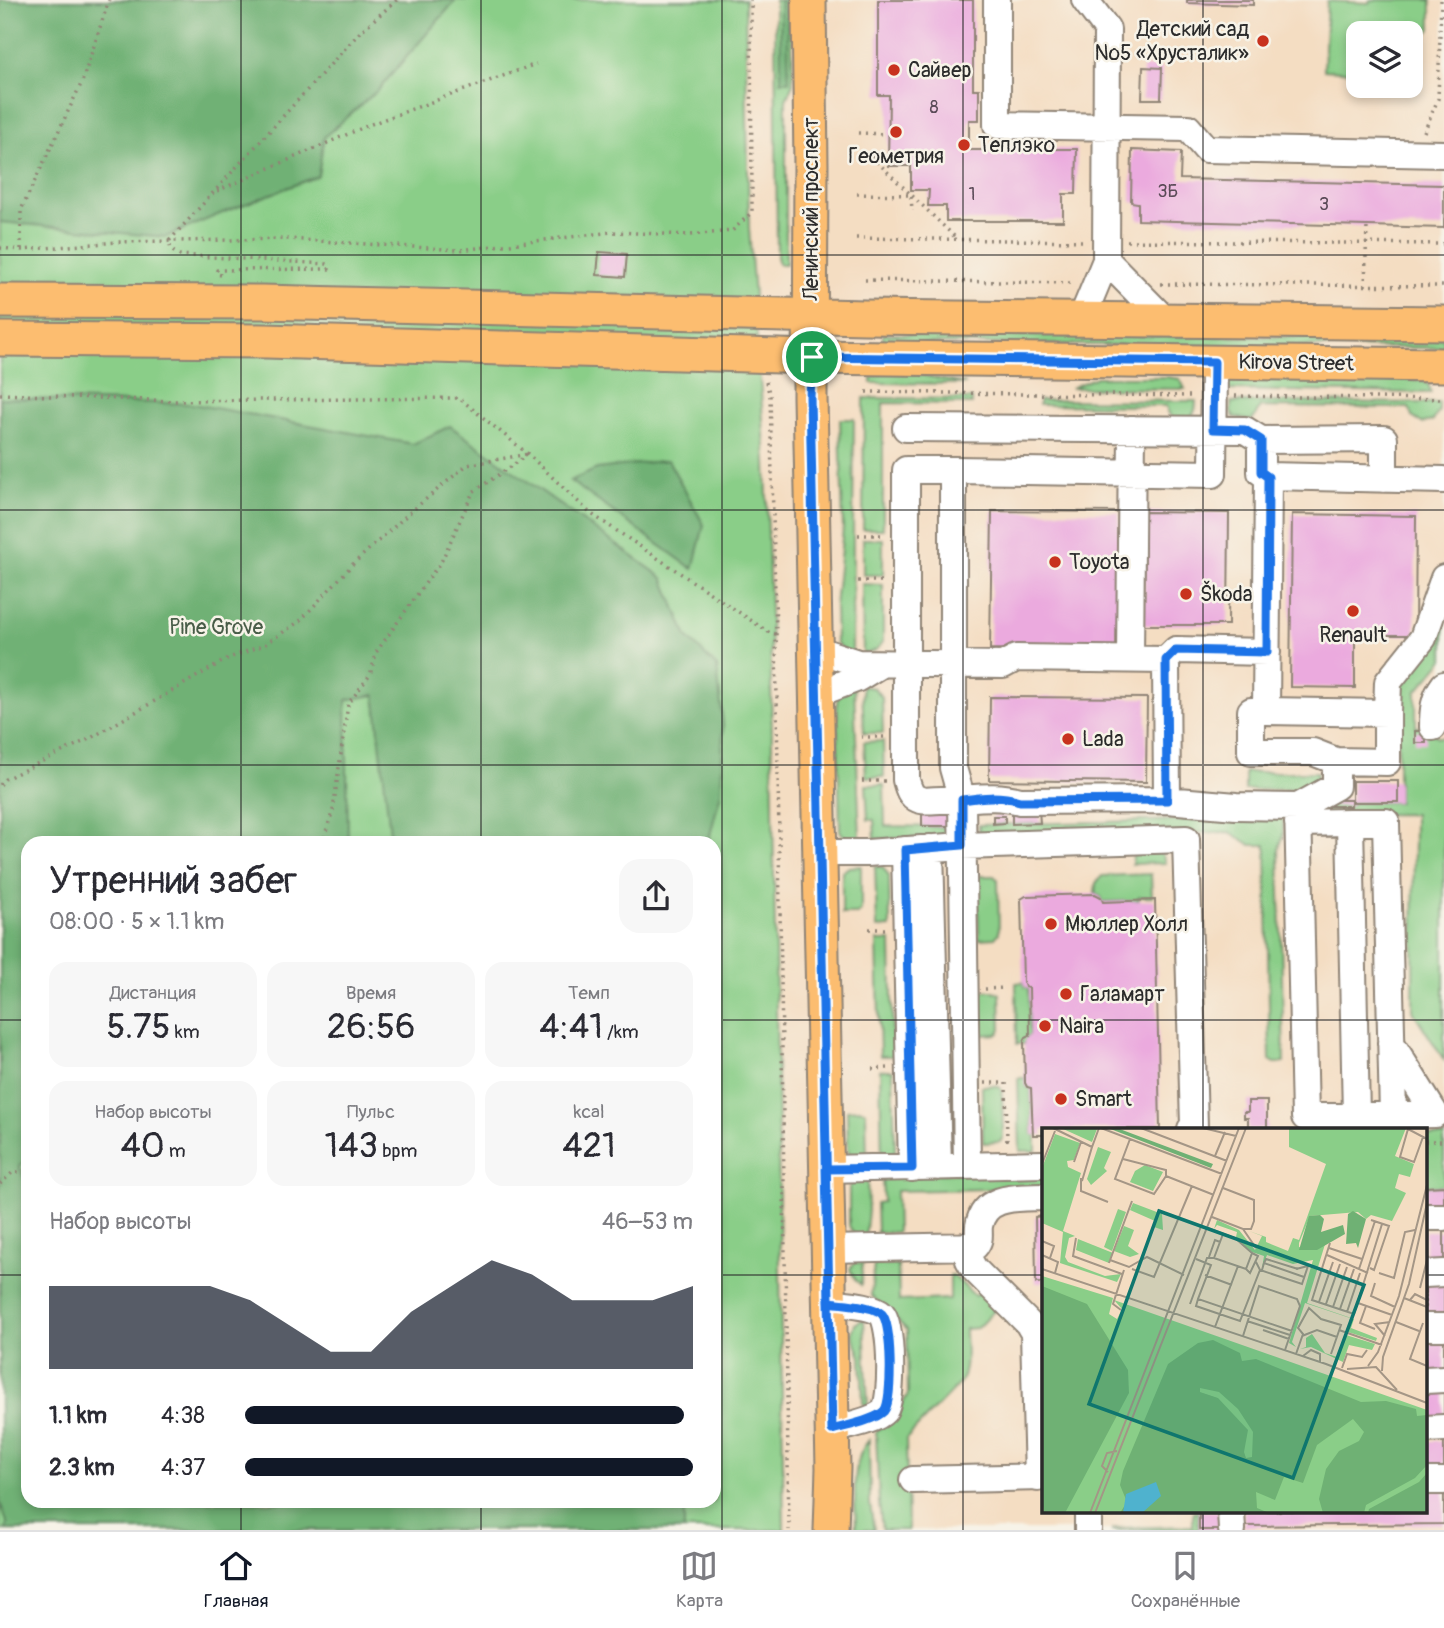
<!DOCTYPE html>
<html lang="ru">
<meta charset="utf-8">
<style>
:root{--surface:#fff;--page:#f7f7f7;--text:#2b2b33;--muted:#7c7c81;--line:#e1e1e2;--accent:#111827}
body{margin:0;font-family:Pangolin,sans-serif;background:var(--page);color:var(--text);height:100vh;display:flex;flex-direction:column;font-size:26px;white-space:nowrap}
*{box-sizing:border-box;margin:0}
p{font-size:23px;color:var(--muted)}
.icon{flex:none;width:38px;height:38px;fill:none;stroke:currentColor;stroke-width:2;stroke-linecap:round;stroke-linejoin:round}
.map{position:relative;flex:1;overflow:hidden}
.sheet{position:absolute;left:21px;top:836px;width:700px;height:672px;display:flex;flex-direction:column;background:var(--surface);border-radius:21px;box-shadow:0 4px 10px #0003}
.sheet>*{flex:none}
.controls{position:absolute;left:1346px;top:21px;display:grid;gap:14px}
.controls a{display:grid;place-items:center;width:77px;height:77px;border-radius:14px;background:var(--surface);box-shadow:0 4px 10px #0003;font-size:35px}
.pin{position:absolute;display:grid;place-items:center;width:60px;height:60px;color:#fff;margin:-30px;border:4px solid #fff;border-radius:50%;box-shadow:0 2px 7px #0007}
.round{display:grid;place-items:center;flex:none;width:74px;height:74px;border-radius:21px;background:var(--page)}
.overview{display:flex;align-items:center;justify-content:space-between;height:119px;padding:0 28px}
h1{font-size:38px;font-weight:600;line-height:52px}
.metrics{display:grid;grid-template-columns:repeat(3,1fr);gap:10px;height:119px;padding:7px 28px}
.metrics div{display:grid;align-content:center;border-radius:18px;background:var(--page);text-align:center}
.metrics b{font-size:35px;font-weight:600}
.metrics small{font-size:19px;font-weight:400}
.metrics p{font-size:19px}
.chart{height:196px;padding:14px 28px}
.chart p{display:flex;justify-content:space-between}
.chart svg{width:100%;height:126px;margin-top:7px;fill:var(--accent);opacity:.7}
ul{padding:0 28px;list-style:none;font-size:23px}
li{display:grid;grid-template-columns:112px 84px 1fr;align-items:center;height:52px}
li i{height:18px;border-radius:9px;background:var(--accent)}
.dock{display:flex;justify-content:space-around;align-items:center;height:98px;border-top:2px solid var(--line);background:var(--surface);font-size:19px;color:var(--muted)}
.dock a{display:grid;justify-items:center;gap:4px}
.dock .active{color:var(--accent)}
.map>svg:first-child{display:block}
.green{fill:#8ace88;stroke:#5a7c5a;stroke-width:2;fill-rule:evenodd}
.forest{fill:#6fb174;stroke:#4d6e50;stroke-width:2}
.building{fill:#ebaade}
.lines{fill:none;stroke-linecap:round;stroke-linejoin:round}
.minor-casing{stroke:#908476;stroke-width:30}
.major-casing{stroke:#908476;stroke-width:37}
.path{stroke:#908476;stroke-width:3.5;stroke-dasharray:2 5;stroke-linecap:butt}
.minor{stroke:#fff;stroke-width:26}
.major{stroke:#fcbd6f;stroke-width:33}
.route-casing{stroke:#fff;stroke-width:14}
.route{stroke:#1a73e8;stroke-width:9}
.grid{fill:none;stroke:#2b2b2b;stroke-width:2;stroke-opacity:0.55}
.poi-dot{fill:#c8321e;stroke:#f7f3e8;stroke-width:2.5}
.labels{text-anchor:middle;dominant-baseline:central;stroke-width:5;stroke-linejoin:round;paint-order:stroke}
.number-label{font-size:18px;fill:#5b4b58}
.poi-label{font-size:21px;fill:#2b2b2b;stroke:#f7f3e8;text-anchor:start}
.street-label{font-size:21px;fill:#2b2b2b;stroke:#f7f3e8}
.park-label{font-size:21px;fill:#485c47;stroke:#f7f3e8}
.inset-road{fill:none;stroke:#a49686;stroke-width:2}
.view{fill:#0f766e;fill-opacity:0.15;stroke:#0f766e;stroke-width:3.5}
.inset-edge{fill:none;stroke:#2b2b2b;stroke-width:3.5}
</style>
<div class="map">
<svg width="1444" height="1530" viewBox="0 0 1444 1530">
<rect width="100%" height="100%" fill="#f7f3e8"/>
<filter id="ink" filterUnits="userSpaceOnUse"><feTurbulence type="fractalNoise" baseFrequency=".0143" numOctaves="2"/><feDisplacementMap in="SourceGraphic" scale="14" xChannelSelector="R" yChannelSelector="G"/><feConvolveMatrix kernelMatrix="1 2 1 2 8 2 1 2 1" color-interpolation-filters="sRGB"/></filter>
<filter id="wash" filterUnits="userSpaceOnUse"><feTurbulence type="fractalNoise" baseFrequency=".00686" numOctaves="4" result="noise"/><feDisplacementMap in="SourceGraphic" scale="28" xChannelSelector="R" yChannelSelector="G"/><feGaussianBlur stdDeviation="1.57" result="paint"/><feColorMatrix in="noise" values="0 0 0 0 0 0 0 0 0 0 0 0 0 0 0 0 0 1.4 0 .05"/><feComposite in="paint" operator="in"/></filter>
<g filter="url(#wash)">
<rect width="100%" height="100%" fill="#f4ddc2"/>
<path class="green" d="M0,0H745L749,228L766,461L770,611L784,1530H0ZM28,844H714V1502H28Z
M775,0H791L793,83L786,100V264H779L777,257Z
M1370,0H1431V29L1411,49L1410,33H1358V72L1324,70L1327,1L1369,3Z
M883,334L1444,338V348L883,343Z
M885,372H905L966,384L871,383V378Z
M1096,377H1167L1180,379L1185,389L1071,388Z
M1240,377L1421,380L1428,384L1431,393L1223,390L1228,381Z
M864,398L972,399V404L883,403V529H863Z
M1039,400L1196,401C1196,409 1195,413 1190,418H1173L1169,414L1166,406L1039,405Z
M1231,402L1439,403V411L1433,421L1422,423L1412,417L1409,408L1260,407L1255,417L1251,421L1234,417L1231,412Z
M840,419H854L852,655L839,646L836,642L835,607L843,528Z
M863,539H883V575H863Z
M862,584L883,585V642L876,650L863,655Z
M1444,624V659L1416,692V727H1425L1438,737H1444V1060L1413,1011L1414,814L1317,815V806H1351L1352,800V802H1398V688Z
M854,686L860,839C850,839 846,840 840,831L837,700L840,695Z
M862,686L874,688L882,697L883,733H864Z
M883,741L884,777H866L864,742Z
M1245,772H1317V789L1245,790Z
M866,785H884L885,826L950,827V837L875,839L874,820H868Z
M1237,811L1283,818V836L1279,849L1284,1063H1275L1270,1060L1266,845H1251L1230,832L979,837V825L1230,819Z
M1138,850H1159L1163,856L1165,863L1132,864L1133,856Z
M861,866V911L857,914H842V872L849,867Z
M875,866L883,867L889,876L890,927L877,928Z
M1151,874L1152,897H1139L1138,901L1103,902L1101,897L1095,894L1096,883L1102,876Z
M977,876H994L998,880L999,933L995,938L979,939Z
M877,941H891L893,1056H880Z
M1023,982L1025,987L1029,988L1030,1035L1026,1037L1024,1044H1017L1016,983Z
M980,991H994L1000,994L1001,1029L998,1034L981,1035Z
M880,1070H893L895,1151L893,1155L882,1162Z
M1018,1078H1025L1027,1087L1031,1088L1033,1134L1036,1135V1151H1020Z
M982,1086C989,1086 999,1083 1002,1091L1003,1137L1000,1142L983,1143Z
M861,1109L866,1112L867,1163L852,1158L848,1150L847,1110Z
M1425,1136H1444V1186L1425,1187Z
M1043,1171V1188L896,1191L897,1232L877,1233L876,1203L883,1202L882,1175Z
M867,1175L868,1211L865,1238C857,1237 852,1234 849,1225V1188L853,1180Z
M863,1258L861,1285L855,1280L850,1269L856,1260Z
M874,1265H898L899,1301L950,1299V1275H953L975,1296L981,1290L998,1307L977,1328L965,1329C965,1347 969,1369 959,1384L906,1439L908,1530H882L879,1503L876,1432L902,1405L908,1394L907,1330L871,1295Z
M864,1319L868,1409L863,1403L861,1357L852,1333L855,1324Z
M869,1440L870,1504L874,1530H856C856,1502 849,1462 869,1440Z
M1193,1511H1198L1199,1530H1111L1118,1528L1193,1526Z"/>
<path class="forest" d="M0,0H456L378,90L324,137L318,176L227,211L166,237L0,222Z
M780,0H787L789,81H781Z
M0,398L193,404L413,444L450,426L663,578L687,637L717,667L723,724L721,792L708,843H386L390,833L375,695L346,700L348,837L344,843L28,844V1159L19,1166L28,1186V1502H684V1530H6L7,1522L0,1503Z
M668,460L704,525L693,569L570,481L597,469Z"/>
<g id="blocks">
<path class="building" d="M878,0H973V89H979V120H969V150H1008V139L1036,140L1037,149H1077L1076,194H1063V221H946V206H928L929,190H911V166H888L889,95H878Z
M1187,0H1253V5L1187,3Z
M1143,67L1162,68L1161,99H1142Z
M1132,150L1181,152L1180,179L1444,185V228L1138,220V203L1131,202Z
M599,252L627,254L625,277L597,275Z
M992,511L1119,512L1118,651L990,649Z
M1145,512L1229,513L1228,625H1144Z
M1292,514L1416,516L1415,635H1355V688L1290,687Z
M990,697L1147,698L1146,782L989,780Z
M1415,731H1426V743H1415Z
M1352,781H1398V802H1352Z
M1317,800H1352L1351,806H1317Z
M1039,810L1040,823L1012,824V811Z
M922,812H950V826H922Z
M993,816H1005V823L993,824Z
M1095,894L1101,897L1103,902L1155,900L1160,1129H1043V1135H1033L1031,1088L1027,1087L1025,1083L1024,1041L1026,1037L1030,1035L1029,988L1025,987L1023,982L1021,899L1026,896Z
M1248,1101H1267V1129H1248V1118H1244V1112H1248Z
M1444,1186V1206L1425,1207V1187Z
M1043,1216V1283H1036L1035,1217Z
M1425,1231H1444V1265H1425Z
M1425,1283H1444V1316H1425Z
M1425,1339H1444V1373H1425Z
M1425,1388H1444V1421H1425Z
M1425,1441H1444V1474H1425Z
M1425,1490H1444V1524L1244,1526V1511H1425Z
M1199,1511H1218L1219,1530H1199Z"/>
</g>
</g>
<g filter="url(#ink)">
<use href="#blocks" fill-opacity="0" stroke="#908476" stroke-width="2"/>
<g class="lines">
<g class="minor-casing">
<path id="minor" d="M997,0V125L1188,128L1206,149L1444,154
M1106,260L1164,319
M1082,318L1106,260L1107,29L1085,0
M906,428L1245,430L1261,440V472L1268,476L1444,480
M1261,440L1384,439V479
M953,470H906V780C908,787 910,796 918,799C924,802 934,800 941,800C968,800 993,793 1020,801L1167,800L1236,806L1298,807L1336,786V761
M1268,476L1266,711L1387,713L1388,682L1423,638L1444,578
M815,649L858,663L1003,665L1016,658L1166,660L1176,650L1267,652
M1130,659L1132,429
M1166,660L1167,800
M816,694L858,678L881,664
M1266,711H1251V752H1313L1336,761L1387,762V713
M1433,727C1433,711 1434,698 1444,685
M1298,807L1305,1117L1435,1114L1391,1043
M1350,822H1386L1393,1115
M1298,823L1350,822L1356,1116
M930,848L938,1167
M905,850L912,1168
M819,853H867L962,846L1186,839L1194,1126L1191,1129
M967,1166L962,800L953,768V470L1213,474L1214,362
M826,1169L1043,1164
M1425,1217H1444
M964,1246L969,1260L974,1269L1028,1323L1034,1333L1038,1478
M828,1249L975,1246C981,1239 978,1234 979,1226C984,1194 1020,1198 1043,1197
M1425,1274L1444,1273
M829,1302C842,1304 873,1305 882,1314C892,1325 893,1401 884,1411C875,1421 845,1426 832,1430
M1425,1327H1444
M1425,1380L1444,1379
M1425,1429L1444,1428
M913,1480L1043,1477
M1425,1481H1444
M1088,1511V1530
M1231,1511L1232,1530"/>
</g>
<g class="major-casing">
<path id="major" d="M809,0L811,166L810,397L833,1468L831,1530
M0,301L262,302L865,317L1444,323
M0,339L266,341L812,357L1444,365"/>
</g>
<path class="path" d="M1424,132L1438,99L1441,0
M858,133L886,134
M857,156L886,157
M872,157L956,238
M217,191L371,124L536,64
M857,194L911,195L912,211
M856,238L1085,241
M1127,241L1444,244
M0,248L21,250L118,242L288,239L460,250L612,232L690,235L732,231L752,212L751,0
M21,249V210L82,82L109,0
M221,275L217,274V270L329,269V265L327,264L179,255L171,250L169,241L362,30L397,0
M865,280L1073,283
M1161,284L1444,286
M1365,286L1367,226
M766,382L770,396L776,634L789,1530
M866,392L1193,396
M0,394L172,401L459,398L528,454L590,513L770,633L776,634
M1235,396L1444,399
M858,535H883
M858,581H884
M861,737H887
M862,781H885
M0,785L5,779L89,739L229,658L264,645L300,621L353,564L408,514L467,465L528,454
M322,844L333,810L348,704L370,675L377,651L442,560L473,492L526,456
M869,929H888
M985,989L1004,988
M872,1069L888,1068
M985,1083H1006L1007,1146
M1425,1141H1444
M0,1184L12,1173L28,1170"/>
<use href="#minor" class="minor"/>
<use href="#major" class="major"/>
</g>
</g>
<g class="lines" filter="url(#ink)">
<g class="route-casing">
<path id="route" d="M812,357L810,397C818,699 822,1000 829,1302C842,1304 873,1305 882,1314C892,1324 893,1401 884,1411C874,1421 845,1426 832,1430L826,1169L912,1168L905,850L962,845V800C983,797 999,795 1020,801L1167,800L1166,660L1176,650L1267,652L1268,477L1261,472V440L1245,430L1213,429L1214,362L812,357"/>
</g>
<use href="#route" class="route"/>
</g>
<path class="grid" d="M241,0V844M481,0V844M722,0V1530M963,0V1530M1203,0V1129M0,255H1444M0,510H1444M0,765H1444M0,1020H28M714,1020H1444M0,1275H28M714,1275H1043M1425,1275H1444M241,1502V1530M481,1502V1530M1203,1511V1530"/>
<g class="poi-dot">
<circle cx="1263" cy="41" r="7"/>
<circle cx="894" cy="70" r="7"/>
<circle cx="896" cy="132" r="7"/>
<circle cx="964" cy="145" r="7"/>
<circle cx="1055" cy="562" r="7"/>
<circle cx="1186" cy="594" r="7"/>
<circle cx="1353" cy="611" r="7"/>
<circle cx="1068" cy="739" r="7"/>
<circle cx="1051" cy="924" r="7"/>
<circle cx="1066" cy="994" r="7"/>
<circle cx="1045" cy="1026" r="7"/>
<circle cx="1061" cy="1099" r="7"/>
</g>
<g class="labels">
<g class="number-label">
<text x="934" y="107">8</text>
<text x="1168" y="191">3Б</text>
<text x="972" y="194">1</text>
<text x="1324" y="204">3</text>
</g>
<g class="poi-label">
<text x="1249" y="29" text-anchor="end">Детский сад<tspan x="1249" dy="24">№5 «Хрусталик»</tspan></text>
<text x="908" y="70">Сайвер</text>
<text x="978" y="145">Теплэко</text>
<text x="896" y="156" text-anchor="middle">Геометрия</text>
<text x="1069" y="562">Toyota</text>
<text x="1200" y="594">Škoda</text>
<text x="1353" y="635" text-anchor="middle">Renault</text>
<text x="1082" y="739">Lada</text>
<text x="1065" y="924">Мюллер Холл</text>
<text x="1080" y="994">Галамарт</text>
<text x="1059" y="1026">Naira</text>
<text x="1075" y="1099">Smart</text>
</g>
<g class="street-label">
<text transform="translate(811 209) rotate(-90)">Ленинский проспект</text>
<text transform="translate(1296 363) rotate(1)">Kirova Street</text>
</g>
<g class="park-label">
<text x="216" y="627">Pine Grove</text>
</g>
</g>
<g transform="translate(1042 1128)">
<rect width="385" height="385" fill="#f4ddc2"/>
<path d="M19,0H53L55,1L50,14ZM247,0H364L353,28L372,36L368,49L357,46L353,60L364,65L350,93L329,87L324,91L316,84L268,88L257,115V119L274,122L284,113L265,175L312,191L309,200L335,210L334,213L306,204L308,190L263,175L250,214L254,219L247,215L271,132L251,136L225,127L220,140L222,128L207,123L194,109L195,104L175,97L172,101L175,92L197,102L213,122L220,108L207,103L224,109V114L246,123L251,110L257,112L284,36L247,19ZM13,6L38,15L32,32L25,33L26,39L39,45L21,103L33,108L27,110L23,129L26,134L63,148L79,146L75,154L18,135L21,104L0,95V40ZM56,19L69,24L62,40L65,43L49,57L45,51ZM103,37L121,44L111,63L88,54L93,43ZM91,75L120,86L121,102L112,99L113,93L88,82ZM76,81L84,84L70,123L62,119ZM82,98L92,102L86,118L97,126L88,129L72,123ZM36,111L71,125L67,135L34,122ZM0,148L71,170L67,186L75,191L80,181L72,172L385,282V385H0ZM270,206L283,225L295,229L304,207L333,216L330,222L307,217L301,234L269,219L258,221L264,219V210Z" fill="#8ace88"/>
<path d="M66,0H75L171,36L169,40ZM311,83L324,91L316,120L314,115L304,116L306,86ZM278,87L282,91L279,104L301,97L303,106L275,122H257L267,88ZM0,158L45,176L86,242L87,265L23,385H2L0,371ZM171,212L198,225L200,233L214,231L319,274L344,273L374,281L375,288L385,287V337L373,350L324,377L322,385H281L277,371L284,341L297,323L317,313L322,304L311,291L275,317L261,355L242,349L233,372L214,364L215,380L227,385H78L85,374L78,357L81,343L126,236L156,215ZM158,260L177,264L196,281L211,304L210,329L204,330L202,324L206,302L176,270L158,264ZM385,345V385H326L327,381L377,354Z" fill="#6fb174" fill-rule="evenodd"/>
<path d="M114,354L119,368L100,385H81L84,366Z" fill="#4fb2ce"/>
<path class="inset-road" d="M11,0L50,19L57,0M59,0L180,46M99,0L185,33M161,0L194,8M381,9L372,34L358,29L366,1L385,11M88,11L73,51L112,66L124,48M173,28L183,4M81,31L124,42V48L172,67M32,34L39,14M0,36L13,3M39,50V63L66,74M40,53L50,19M170,89L201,101H209L212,93V72L181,60M166,100L193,110L210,125L204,141L172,130M201,101L214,120M34,110L31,128L80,146M0,113L12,118L8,130M288,115L270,172L312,186L340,96M287,120L320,131M0,127L16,134L13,145M285,127L326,145M167,129L173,112L178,114M154,131L169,137L156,171L250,203M68,132L87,139L105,129L142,147M214,134L218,142L260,156L266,138L254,141M67,135L90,73M222,135L224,131L256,141M328,140L332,142L347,98L329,92M0,141L284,236L385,275M90,141L112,149L150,58M204,141L208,145L216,128L210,125M317,141L333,93M220,142L222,135L262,149M337,145L352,150L363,104L373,102M163,147L190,157M333,155L329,168L353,179M378,160L385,132M362,170L385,179M156,171L154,178L198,193L218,142M368,172L373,166L385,172M277,174L291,134M316,175L350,187M148,176L165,130H172L181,106M284,176L298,136M324,178L318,195L333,201M291,179L305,139M298,181L312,141M79,182L71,176L82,142M305,184L318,145M205,193L248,207M354,194L377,203M381,195L368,231L385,238M173,199L196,138M221,202L247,211M297,202L340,217M201,208L217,158L255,171L258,178L243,222M260,208L275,202L295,209M343,208L333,196L348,194M254,226L261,206L256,200L267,180L279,191L299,197L289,226M261,228L269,222L278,226V234M326,238L336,224L357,168L385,57M300,240L305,226L320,229L325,222M305,241L334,239L355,262M340,243L341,229L367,156L385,75M66,344L60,338L65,325L75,323M48,385L197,0M53,385L204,0"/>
<path class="view" d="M117,83L322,157L251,350L47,276Z"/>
<rect width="385" height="385" class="inset-edge"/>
</g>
</svg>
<div class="controls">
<a><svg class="icon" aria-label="layers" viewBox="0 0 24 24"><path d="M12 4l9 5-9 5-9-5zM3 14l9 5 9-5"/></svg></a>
</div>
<div class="pin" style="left:812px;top:357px;background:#1e9e55"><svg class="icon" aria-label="arrive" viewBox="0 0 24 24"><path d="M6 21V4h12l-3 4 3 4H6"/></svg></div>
<section class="sheet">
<div class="overview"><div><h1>Утренний забег</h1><p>08:00 · 5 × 1.1 km</p></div><a class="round"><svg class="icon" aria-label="share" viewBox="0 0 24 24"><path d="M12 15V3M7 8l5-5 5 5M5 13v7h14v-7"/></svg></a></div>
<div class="metrics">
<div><p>Дистанция</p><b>5.75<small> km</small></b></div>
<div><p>Время</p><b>26:56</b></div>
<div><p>Темп</p><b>4:41<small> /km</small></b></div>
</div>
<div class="metrics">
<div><p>Набор высоты</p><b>40<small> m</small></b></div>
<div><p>Пульс</p><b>143<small> bpm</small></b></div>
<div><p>kcal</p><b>421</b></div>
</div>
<div class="chart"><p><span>Набор высоты</span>46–53 m</p>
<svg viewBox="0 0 160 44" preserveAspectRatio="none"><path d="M0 44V15L10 15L20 15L30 15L40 15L50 20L60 29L70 38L80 38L90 24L100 15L110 6L120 11L130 20L140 20L150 20L160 15V44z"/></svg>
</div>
<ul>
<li><b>1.1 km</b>4:38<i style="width:98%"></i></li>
<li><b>2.3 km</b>4:37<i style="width:100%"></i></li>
</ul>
</section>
</div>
<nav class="dock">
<a class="active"><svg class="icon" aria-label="home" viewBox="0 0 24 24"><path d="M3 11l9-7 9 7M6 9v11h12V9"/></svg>Главная</a>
<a><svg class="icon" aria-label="map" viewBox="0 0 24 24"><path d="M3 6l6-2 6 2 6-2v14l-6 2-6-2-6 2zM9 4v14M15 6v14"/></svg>Карта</a>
<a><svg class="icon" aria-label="saved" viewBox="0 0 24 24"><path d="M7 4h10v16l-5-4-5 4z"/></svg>Сохранённые</a>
</nav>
